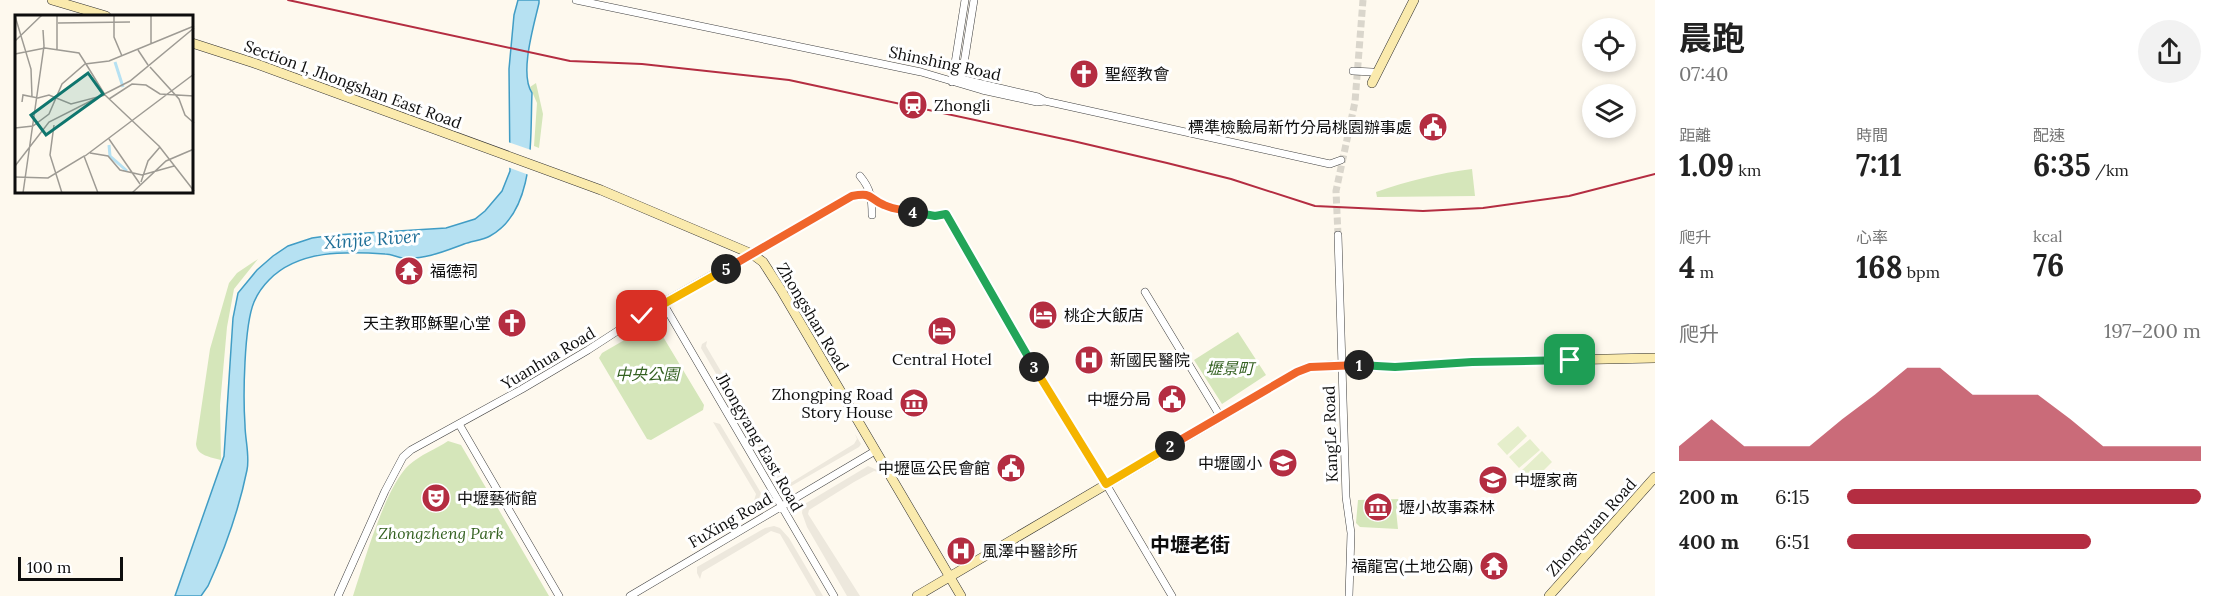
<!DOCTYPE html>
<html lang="zh-TW">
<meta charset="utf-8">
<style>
:root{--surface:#fff;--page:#f2f2f2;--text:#222;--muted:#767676;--accent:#b42d41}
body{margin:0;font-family:Lora,"Noto Sans TC",serif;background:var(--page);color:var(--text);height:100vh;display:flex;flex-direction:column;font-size:22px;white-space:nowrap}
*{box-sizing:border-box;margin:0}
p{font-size:20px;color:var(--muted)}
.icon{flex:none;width:33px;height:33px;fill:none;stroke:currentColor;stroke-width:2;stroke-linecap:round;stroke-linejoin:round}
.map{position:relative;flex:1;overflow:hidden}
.sheet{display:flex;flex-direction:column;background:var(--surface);width:570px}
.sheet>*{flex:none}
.buttons{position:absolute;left:1582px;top:18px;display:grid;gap:12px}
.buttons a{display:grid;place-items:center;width:54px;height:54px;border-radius:50%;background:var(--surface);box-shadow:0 3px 9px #0003;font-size:30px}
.scale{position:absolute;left:18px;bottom:15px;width:105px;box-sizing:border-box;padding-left:6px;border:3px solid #0d0d0d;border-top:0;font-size:16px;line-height:21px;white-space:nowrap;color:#0d0d0d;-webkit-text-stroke:4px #fff;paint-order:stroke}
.pin{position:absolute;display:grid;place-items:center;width:51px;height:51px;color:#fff;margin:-26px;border-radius:12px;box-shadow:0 3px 9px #0006}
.km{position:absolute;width:30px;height:30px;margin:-15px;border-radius:50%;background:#222;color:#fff;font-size:16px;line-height:30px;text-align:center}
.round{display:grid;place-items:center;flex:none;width:63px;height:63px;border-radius:32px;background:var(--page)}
.summary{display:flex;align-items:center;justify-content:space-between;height:102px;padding:0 24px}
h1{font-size:33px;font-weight:700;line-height:45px}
.figures{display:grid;grid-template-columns:repeat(3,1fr);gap:9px;height:102px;padding:6px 24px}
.figures div{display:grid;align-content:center}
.figures b{font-size:30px;font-weight:700}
.figures small{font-size:16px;font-weight:400}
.figures p{font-size:16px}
.chart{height:168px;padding:12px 24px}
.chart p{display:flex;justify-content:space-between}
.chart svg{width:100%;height:108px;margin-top:6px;fill:var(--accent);opacity:.7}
ul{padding:0 24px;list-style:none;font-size:20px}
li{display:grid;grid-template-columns:96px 72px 1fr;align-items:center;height:45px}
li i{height:15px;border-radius:8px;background:var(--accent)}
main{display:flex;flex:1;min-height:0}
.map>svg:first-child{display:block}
.green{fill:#d5e6ba}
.pitch{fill:#e5eecb}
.plaza{fill:#ede8dd}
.water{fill:#b6e1f2;stroke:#419dc5;stroke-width:1.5}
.pier{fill:#fef9ee}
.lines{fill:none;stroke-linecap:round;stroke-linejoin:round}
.minor-tunnel{stroke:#dad6cc;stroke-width:7;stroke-dasharray:7 3.5;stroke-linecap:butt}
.minor-casing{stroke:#404040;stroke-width:8}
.secondary-casing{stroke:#2f2f2f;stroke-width:10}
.minor{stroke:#fff;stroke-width:7}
.secondary{stroke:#faeaad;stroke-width:9}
.rail{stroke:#b42d41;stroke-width:2}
.split-1-casing{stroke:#fff;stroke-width:12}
.split-2-casing{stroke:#fff;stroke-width:12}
.split-3-casing{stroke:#fff;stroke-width:12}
.split-4-casing{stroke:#fff;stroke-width:12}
.split-5-casing{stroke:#fff;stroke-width:12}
.split-6-casing{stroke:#fff;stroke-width:12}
.split-1{stroke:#22a559;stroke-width:8}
.split-2{stroke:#f0652b;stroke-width:8}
.split-3{stroke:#f5b400;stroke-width:8}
.split-4{stroke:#22a559;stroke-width:8}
.split-5{stroke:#f0652b;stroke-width:8}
.split-6{stroke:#f5b400;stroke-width:8}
.labels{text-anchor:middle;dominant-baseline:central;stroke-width:6;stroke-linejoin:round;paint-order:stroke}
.street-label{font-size:16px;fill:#0d0d0d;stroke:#fff}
.poi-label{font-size:16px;fill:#0d0d0d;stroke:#fff;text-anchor:start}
.park-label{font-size:16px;font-style:italic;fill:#346121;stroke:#fff}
.water-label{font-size:18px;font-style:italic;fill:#1e6e97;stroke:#fff}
.quarter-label{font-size:20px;font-weight:bold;fill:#0d0d0d;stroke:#fff}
.inset-river{fill:none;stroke:#b6e1f2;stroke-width:3}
.inset-road{fill:none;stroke:#9e9b94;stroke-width:1.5}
.view{fill:#0f766e;fill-opacity:0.15;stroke:#0f766e;stroke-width:3}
.inset-edge{fill:none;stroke:#0d0d0d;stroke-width:3}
</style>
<main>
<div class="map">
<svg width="1655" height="596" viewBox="0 0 1655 596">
<rect width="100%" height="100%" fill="#fef9ee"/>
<path class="green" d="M536,83L543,114L539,148L534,146L537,103L530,87Z
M1472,169L1475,196L1377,197L1376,192C1408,181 1439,173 1472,169Z
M258,259L234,289L227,327L220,405L221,460C211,457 197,456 196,444L210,349L229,283L237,273Z
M652,324L656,325L704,405L703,410L651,440L647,439L599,358L602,353Z
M1238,332L1266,375L1222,404L1194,360Z
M448,441L461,445L549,596H353C364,563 385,487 409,465C420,455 436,449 448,441Z
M1400,499L1396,510L1398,529L1360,527L1356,523L1358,500Z"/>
<path class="pitch" d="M1518,426L1527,436L1507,455L1497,444Z
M1530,439L1540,450L1519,468L1509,457Z
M1542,451L1552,462L1532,482L1521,471Z"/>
<path class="plaza" d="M707,341L706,346L742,407L748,408L744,410L736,408L701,348L702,344Z
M713,422L720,424L761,493L756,507L707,536L702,531L706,532L753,504L756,494Z
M751,423L785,480L792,482L854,444L857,439L855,434L861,444L859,447L786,489L781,486L748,429Z
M868,466L877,470L878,472L874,471L854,482L809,510L808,514L860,596H847L807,527L802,513L803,505Z
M774,526L780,528L789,538L823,596H816L780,534L771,531L702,572L700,579L697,573V567L765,528Z"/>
<path class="water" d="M518,0H539V3C534,25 519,74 532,93C530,137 536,211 490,236C483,240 472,241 464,244C445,251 424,260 403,258C397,257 391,254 385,254C346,251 298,250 269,280C264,285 257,295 254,302C244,326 243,397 245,425C245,439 250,456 247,470C239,509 225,549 208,586L201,596H175L224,456L233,318L238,293L257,270L273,256L288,246L312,238L334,235L446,228L475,219L485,211L502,191L510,171L509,69L514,15Z"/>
<path class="pier" d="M508,142L534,151L529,175L507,167Z"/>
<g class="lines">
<path class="minor-tunnel" d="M1338,235L1336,191L1355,102L1363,0"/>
<g class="minor-casing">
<path id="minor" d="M576,0L921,72L982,90L1037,102L1045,101
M1353,71L1372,72
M954,81L961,79L1038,97L1045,101L1330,164L1341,160
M952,82L965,0
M961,82L974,0
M860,176C871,189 872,199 872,215
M872,196C875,199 879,203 884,205C895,210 935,219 946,214L1029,360L1106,484L1172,596
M1338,235L1346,497L1351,533L1349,596
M1145,292L1220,416
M663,303L834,596
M459,424L559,596
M338,596L385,491L403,457L411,450L522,389L588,350L653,308L852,196L862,194L872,196
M630,596L875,451"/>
</g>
<g class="secondary-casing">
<path id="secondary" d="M52,0L106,16
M192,43L254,63L601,190L752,254L763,262L781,290L961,596
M1372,83L1414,0
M917,596L1297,372L1310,367L1342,365L1395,367L1472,362L1655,358
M1549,596L1655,477"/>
</g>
<use href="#minor" class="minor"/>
<use href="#secondary" class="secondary"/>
<path class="rail" d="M288,0L570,61L642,64L789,80L1073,141L1167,163L1231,179L1315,206L1423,211L1483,208L1569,196L1655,174"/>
</g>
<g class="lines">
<g class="split-1-casing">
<path id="split-1" d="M1359,365L1395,367L1472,362L1570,360"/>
</g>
<g class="split-2-casing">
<path id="split-2" d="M1170,446L1297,372L1310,367L1359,365"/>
</g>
<g class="split-3-casing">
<path id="split-3" d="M1034,367L1106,484L1170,446"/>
</g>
<g class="split-4-casing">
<path id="split-4" d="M913,212L935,216L946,214L1034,367"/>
</g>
<g class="split-5-casing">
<path id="split-5" d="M726,269L852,196C873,192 868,198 884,205C892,209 903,210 913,212"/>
</g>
<g class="split-6-casing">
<path id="split-6" d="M642,316L726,269"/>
</g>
<use href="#split-1" class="split-1"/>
<use href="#split-2" class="split-2"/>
<use href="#split-3" class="split-3"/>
<use href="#split-4" class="split-4"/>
<use href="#split-5" class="split-5"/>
<use href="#split-6" class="split-6"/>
</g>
<defs>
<g id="church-disc" transform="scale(1.5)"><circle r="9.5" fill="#b42d41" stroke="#fff"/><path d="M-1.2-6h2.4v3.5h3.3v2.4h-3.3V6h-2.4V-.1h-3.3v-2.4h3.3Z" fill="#fff"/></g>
<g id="station-disc" transform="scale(1.5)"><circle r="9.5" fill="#b42d41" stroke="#fff"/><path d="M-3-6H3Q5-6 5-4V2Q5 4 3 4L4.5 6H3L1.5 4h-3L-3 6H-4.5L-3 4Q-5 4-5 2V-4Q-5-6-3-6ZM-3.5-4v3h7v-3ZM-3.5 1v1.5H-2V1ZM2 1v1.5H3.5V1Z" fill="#fff"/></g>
<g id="civic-disc" transform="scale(1.5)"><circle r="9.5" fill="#b42d41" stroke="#fff"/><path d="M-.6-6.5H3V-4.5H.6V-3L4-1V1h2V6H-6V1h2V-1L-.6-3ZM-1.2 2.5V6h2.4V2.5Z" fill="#fff"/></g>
<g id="temple-disc" transform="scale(1.5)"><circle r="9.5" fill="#b42d41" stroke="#fff"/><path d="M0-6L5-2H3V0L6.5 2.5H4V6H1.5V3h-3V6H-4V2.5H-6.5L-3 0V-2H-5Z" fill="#fff"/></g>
<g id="hotel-disc" transform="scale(1.5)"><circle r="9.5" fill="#b42d41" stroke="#fff"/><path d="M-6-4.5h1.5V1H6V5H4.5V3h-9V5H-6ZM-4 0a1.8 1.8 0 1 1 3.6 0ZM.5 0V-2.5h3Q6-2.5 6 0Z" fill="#fff"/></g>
<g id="hospital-disc" transform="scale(1.5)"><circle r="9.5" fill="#b42d41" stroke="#fff"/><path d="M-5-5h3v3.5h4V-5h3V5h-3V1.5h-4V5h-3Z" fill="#fff"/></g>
<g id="museum-disc" transform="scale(1.5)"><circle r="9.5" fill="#b42d41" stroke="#fff"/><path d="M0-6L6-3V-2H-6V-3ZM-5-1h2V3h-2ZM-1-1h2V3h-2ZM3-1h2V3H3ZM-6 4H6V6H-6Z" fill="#fff"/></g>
<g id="school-disc" transform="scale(1.5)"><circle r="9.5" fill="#b42d41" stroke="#fff"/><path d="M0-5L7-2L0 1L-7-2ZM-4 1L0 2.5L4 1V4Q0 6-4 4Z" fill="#fff"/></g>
<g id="theatre-disc" transform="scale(1.5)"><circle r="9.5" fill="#b42d41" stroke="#fff"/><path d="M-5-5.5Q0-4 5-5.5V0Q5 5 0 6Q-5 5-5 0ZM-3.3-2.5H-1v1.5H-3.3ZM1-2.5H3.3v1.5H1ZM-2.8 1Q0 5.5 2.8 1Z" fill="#fff"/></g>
</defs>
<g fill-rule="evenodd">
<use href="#church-disc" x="1084" y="74"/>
<use href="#station-disc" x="913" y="105"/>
<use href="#civic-disc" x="1433" y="127"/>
<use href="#temple-disc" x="409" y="271"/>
<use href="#hotel-disc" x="1043" y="315"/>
<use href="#church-disc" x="512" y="323"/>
<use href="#hotel-disc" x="942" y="331"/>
<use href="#hospital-disc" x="1089" y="360"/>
<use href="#civic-disc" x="1172" y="399"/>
<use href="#museum-disc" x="914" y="403"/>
<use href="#school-disc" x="1283" y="463"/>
<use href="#civic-disc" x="1011" y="468"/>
<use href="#school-disc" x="1493" y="480"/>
<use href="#theatre-disc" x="436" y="498"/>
<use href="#museum-disc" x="1378" y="507"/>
<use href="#hospital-disc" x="961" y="551"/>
<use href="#temple-disc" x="1494" y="566"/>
</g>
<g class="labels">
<g class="street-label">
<text transform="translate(945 63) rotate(12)">Shinshing Road</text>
<text transform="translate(353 84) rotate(20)">Section 1, Jhongshan East Road</text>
<text transform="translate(813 317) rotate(59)">Zhongshan Road</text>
<text transform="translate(548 358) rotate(-31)">Yuanhua Road</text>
<text transform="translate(1330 434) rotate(-92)">KangLe Road</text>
<text transform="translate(760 442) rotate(60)">Jhongyang East Road</text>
<text transform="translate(730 520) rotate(-30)">FuXing Road</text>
<text transform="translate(1591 527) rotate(-48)">Zhongyuan Road</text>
</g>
<g class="poi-label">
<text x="1105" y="74">聖經教會</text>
<text x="934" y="105">Zhongli</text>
<text x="1412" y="127" text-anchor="end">標準檢驗局新竹分局桃園辦事處</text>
<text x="430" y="271">福德祠</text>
<text x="1064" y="315">桃企大飯店</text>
<text x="491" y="323" text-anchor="end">天主教耶穌聖心堂</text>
<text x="942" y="359" text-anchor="middle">Central Hotel</text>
<text x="1110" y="360">新國民醫院</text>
<text x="893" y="394" text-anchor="end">Zhongping Road<tspan x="893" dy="18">Story House</tspan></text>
<text x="1151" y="399" text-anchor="end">中壢分局</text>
<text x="1262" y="463" text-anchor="end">中壢國小</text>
<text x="990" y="468" text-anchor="end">中壢區公民會館</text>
<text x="1514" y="480">中壢家商</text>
<text x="457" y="498">中壢藝術館</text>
<text x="1399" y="507">壢小故事森林</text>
<text x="982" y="551">風澤中醫診所</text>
<text x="1473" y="566" text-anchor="end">福龍宮(土地公廟)</text>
</g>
<g class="park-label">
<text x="1230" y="368">壢景町</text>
<text x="647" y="374">中央公園</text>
<text x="441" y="533">Zhongzheng Park</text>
</g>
<g class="water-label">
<text transform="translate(372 239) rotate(-4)">Xinjie River</text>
</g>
<g class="quarter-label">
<text x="1190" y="544">中壢老街</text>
</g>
</g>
<g transform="translate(15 15)">
<rect width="178" height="178" fill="#fef9ee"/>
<path class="inset-river" d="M100,47L108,72M94,130L95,141L112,156"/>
<path class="inset-road" d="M99,0V22L107,41M0,1L16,54L17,82M43,8L115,7M0,26L27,0M136,29V0M42,35V0M123,35L133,50M0,39L30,33L64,38L71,49M71,49L90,80M135,52L164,84L170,100L179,108M94,84L117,69L131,70L145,79L179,81M7,87L8,80L23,83L34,80L56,89L90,80L145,132M39,110L35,140L47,178M0,113L18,111L34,99L47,69L70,49L94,46L179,11M94,124L125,169M144,131L179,176M75,138L93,141L105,155L127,160L159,151M70,141L179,59M0,151L34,107L115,66L179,13M0,162L33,163L69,141L83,178M126,167L133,146L145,132M8,178L29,31L28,15M117,178L151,146L179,134"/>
<path class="view" d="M73,58L88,79L31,120L16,100Z"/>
<rect width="178" height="178" class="inset-edge"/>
</g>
</svg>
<div class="buttons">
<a><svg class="icon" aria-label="locate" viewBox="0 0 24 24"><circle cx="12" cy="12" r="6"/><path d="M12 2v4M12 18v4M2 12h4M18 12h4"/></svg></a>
<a><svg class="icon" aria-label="layers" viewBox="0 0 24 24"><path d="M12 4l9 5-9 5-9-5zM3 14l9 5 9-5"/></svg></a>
</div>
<div class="scale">100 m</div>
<div class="pin" style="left:1570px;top:360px;background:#1e9e55"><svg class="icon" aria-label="arrive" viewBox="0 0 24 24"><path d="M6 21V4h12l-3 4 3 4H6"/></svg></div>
<div class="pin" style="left:642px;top:316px;background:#d93025"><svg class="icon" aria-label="check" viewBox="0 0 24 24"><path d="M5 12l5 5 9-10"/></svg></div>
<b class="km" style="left:1359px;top:365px">1</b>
<b class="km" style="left:1170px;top:446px">2</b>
<b class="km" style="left:1034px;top:367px">3</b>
<b class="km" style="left:913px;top:212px">4</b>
<b class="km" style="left:726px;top:269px">5</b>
</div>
<section class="sheet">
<div class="summary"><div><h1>晨跑</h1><p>07:40</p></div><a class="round"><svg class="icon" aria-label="share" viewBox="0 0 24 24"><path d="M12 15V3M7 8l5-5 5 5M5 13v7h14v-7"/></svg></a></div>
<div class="figures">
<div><p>距離</p><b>1.09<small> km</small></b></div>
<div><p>時間</p><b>7:11</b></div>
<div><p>配速</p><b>6:35<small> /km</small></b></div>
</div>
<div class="figures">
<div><p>爬升</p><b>4<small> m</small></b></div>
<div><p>心率</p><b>168<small> bpm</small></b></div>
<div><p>kcal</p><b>76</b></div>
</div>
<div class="chart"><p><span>爬升</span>197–200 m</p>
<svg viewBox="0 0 160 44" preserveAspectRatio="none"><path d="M0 44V38L10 27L20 38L30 38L40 38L50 27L60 17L70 6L80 6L90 17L100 17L110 17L120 27L130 38L140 38L150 38L160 38V44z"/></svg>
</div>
<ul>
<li><b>200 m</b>6:15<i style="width:100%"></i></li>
<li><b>400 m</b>6:51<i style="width:69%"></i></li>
</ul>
</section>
</main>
